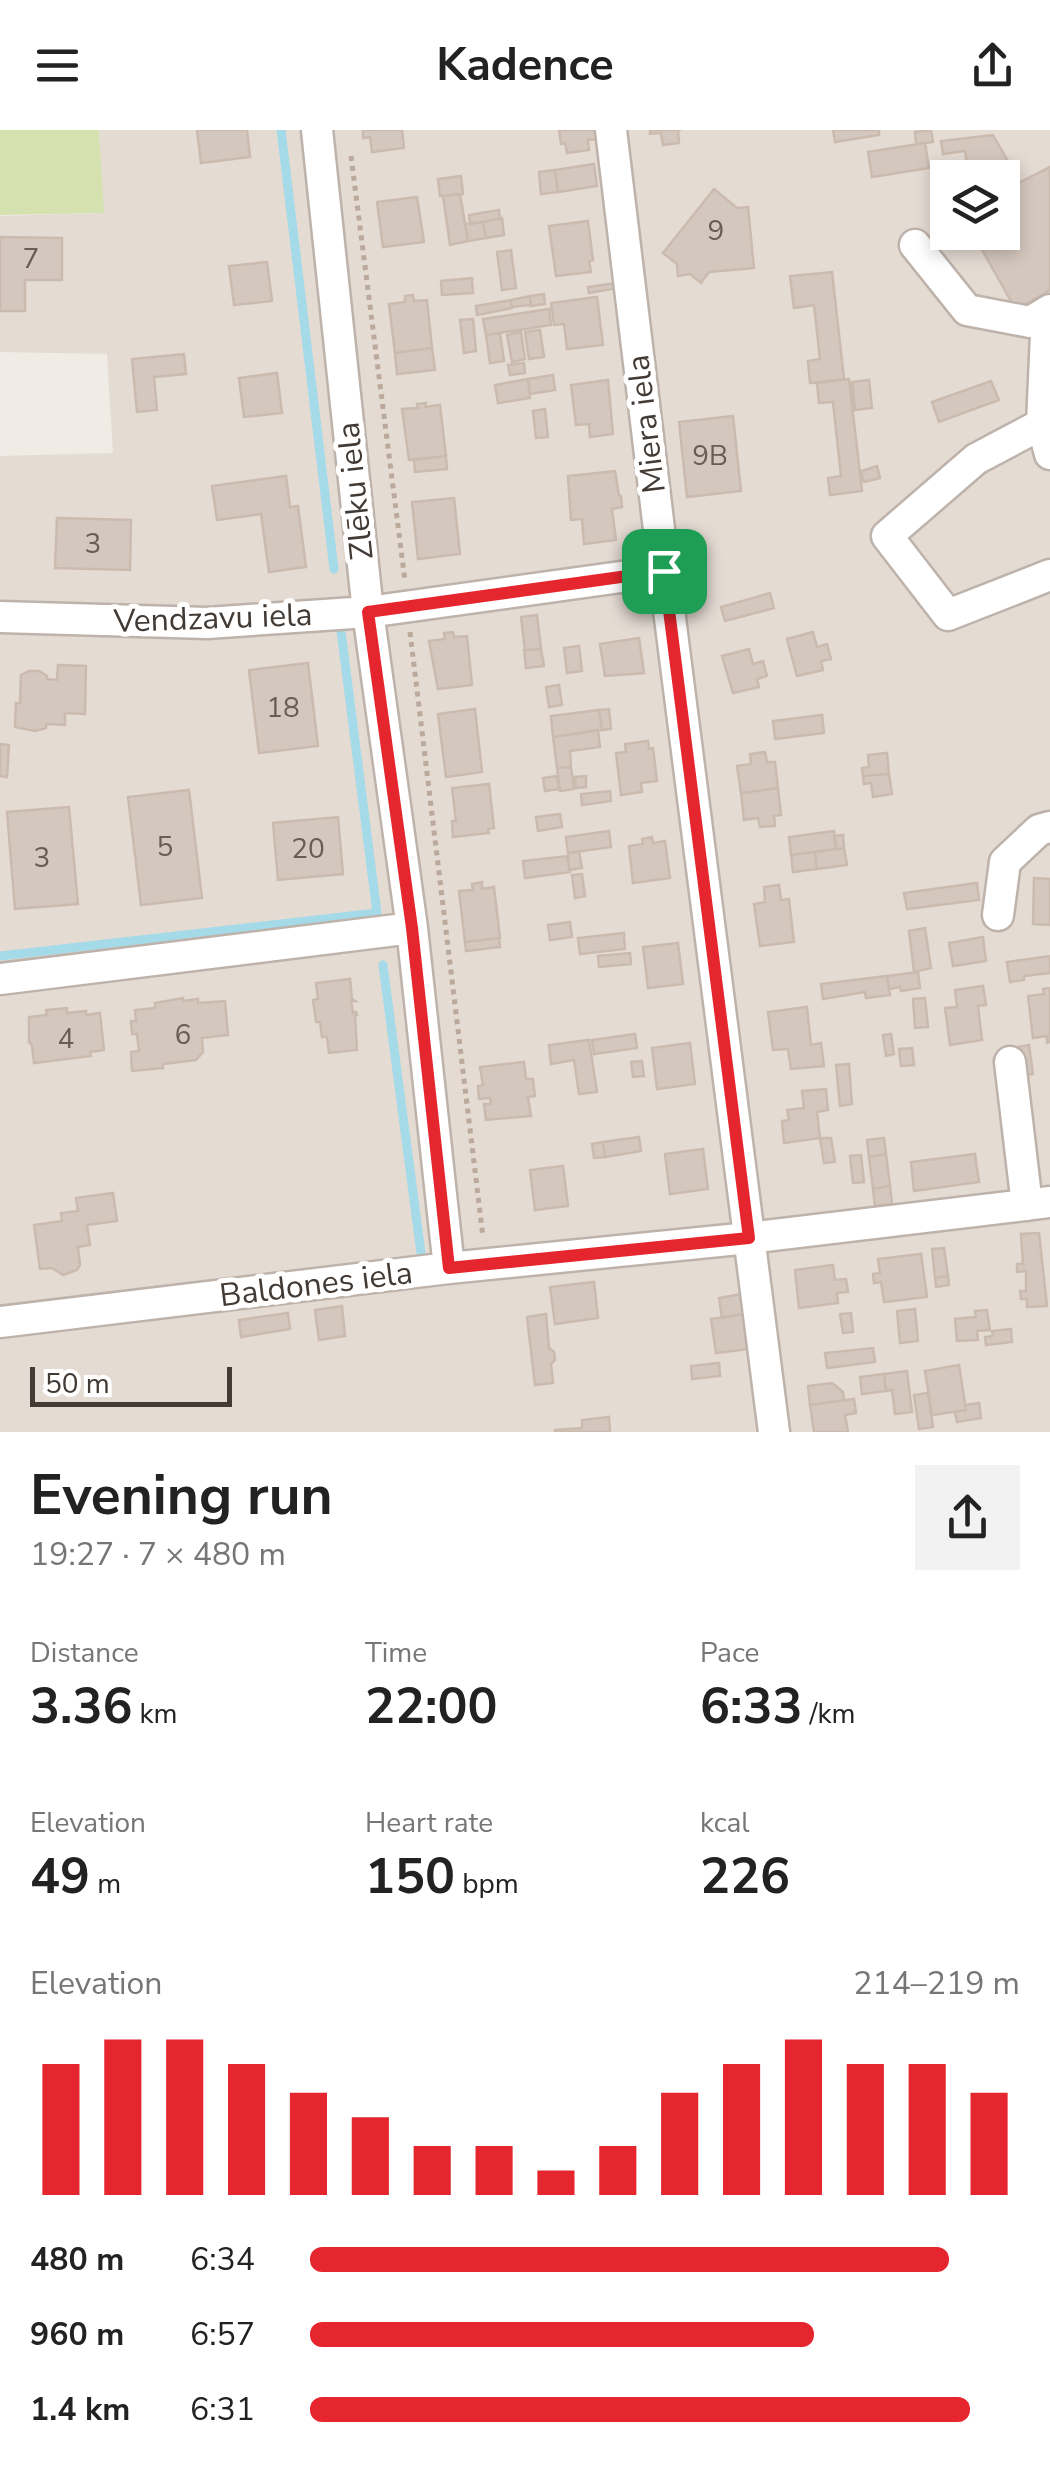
<!DOCTYPE html>
<meta charset="utf-8">
<style>
:root{--surface:#fff;--page:#f2f2f2;--text:#222;--muted:#767676;--accent:#e6262e}
body{margin:0;font-family:"Nunito Sans",sans-serif;background:var(--page);color:var(--text);height:100vh;display:flex;flex-direction:column;font-size:38px;white-space:nowrap}
*{box-sizing:border-box;margin:0}
p{font-size:32px;color:var(--muted)}
.icon{flex:none;width:55px;height:55px;fill:none;stroke:currentColor;stroke-width:2;stroke-linecap:round;stroke-linejoin:round}
.map{position:relative;height:1302px;overflow:hidden}
.sheet{display:flex;flex-direction:column;background:var(--surface);flex:1}
.sheet>*{flex:none}
.buttons{position:absolute;left:930px;top:30px;display:grid;gap:20px}
.buttons a{display:grid;place-items:center;width:90px;height:90px;border-radius:0px;background:var(--surface);box-shadow:0 5px 15px #0003;font-size:50px}
.scale{position:absolute;left:30px;bottom:25px;width:202px;box-sizing:border-box;padding-left:10px;border:5px solid #423a35;border-top:0;font-size:28px;line-height:35px;white-space:nowrap;color:#423a35;-webkit-text-stroke:8px #fff;paint-order:stroke}
.pin{position:absolute;display:grid;place-items:center;width:85px;height:85px;color:#fff;margin:-42px;border-radius:20px;box-shadow:0 5px 15px #0006}
.round{display:grid;place-items:center;flex:none;width:105px;height:105px;border-radius:0px;background:var(--page)}
.summary{display:flex;align-items:center;justify-content:space-between;height:170px;padding:0 30px}
h1{font-size:55px;font-weight:700;line-height:75px}
.metrics{display:grid;grid-template-columns:repeat(3,1fr);gap:15px;height:170px;padding:10px 30px}
.metrics div{display:grid;align-content:center}
.metrics b{font-size:50px;font-weight:700}
.metrics small{font-size:28px;font-weight:400}
.metrics p{font-size:28px}
.chart{height:280px;padding:20px 30px}
.chart p{display:flex;justify-content:space-between}
.chart svg{width:100%;height:180px;margin-top:10px;stroke:var(--accent);stroke-width:6}
ul{padding:0 30px;list-style:none;font-size:32px}
li{display:grid;grid-template-columns:160px 120px 1fr;align-items:center;height:75px}
li i{height:25px;border-radius:12px;background:var(--accent)}
header{display:flex;justify-content:space-between;align-items:center;height:130px;padding:0 30px;background:var(--surface);font-size:45px;font-weight:700}
.map>svg:first-child{display:block}
.residential{fill:#e4dbd3;fill-rule:evenodd}
.green{fill:#d5e2b0}
.lines{fill:none;stroke-linecap:round;stroke-linejoin:round}
.stream{stroke:#a5dae9;stroke-width:9}
.building{fill:#d4c7be;stroke:#cbbbaf;stroke-width:2.5}
.minor-casing{stroke:#beb3ab;stroke-width:35}
.path{stroke:#bba99b;stroke-width:5;stroke-dasharray:5 5;stroke-linecap:butt}
.minor{stroke:#fff;stroke-width:30}
.route-casing{stroke:#fff;stroke-width:20}
.route{stroke:#e6262e;stroke-width:12}
.labels{text-anchor:middle;dominant-baseline:central;stroke-width:10;stroke-linejoin:round;paint-order:stroke}
.number-label{font-size:28px;fill:#665d57}
.street-label{font-size:32px;fill:#423a35;stroke:#fff}
</style>
<header><svg class="icon" aria-label="menu" viewBox="0 0 24 24"><path d="M4 6h16M4 12h16M4 18h16"/></svg>Kadence<svg class="icon" aria-label="share" viewBox="0 0 24 24"><path d="M12 15V3M7 8l5-5 5 5M5 13v7h14v-7"/></svg></header>
<div class="map">
<svg width="1050" height="1302" viewBox="0 0 1050 1302">
<rect width="100%" height="100%" fill="#f0ebe5"/>
<path class="residential" d="M99,0H1050V1302H0V326L113,323L107,224L0,222V86L103,83ZM948,48H1002V102H948Z"/>
<path class="green" d="M0,0H99L104,83L0,85Z"/>
<g class="lines">
<path class="stream" d="M281,0L334,439
M0,826L377,783L341,501
M383,835L421,1123"/>
</g>
<path class="building" d="M197,0H247L250,27L201,33Z
M363,0H402L404,18L372,22L370,7L363,8Z
M559,0H599L601,9L588,10L589,20L567,23L565,13L561,14Z
M650,0H681H678L679,13L663,15L661,3L650,4Z
M833,0H879V5L835,12Z
M931,0L933,12L916,14L915,2Z
M993,5L1020,52L1050,37V160L1016,180L972,102H1002V48H969L968,45L959,48L955,39L967,33L965,21L943,24L941,11Z
M925,13L929,38L872,47L868,22Z
M594,34L597,56L558,62L555,40Z
M555,40L558,62L541,64L539,42Z
M461,46L463,64L440,66L438,49Z
M714,59L737,78L748,77L754,138L709,142L701,153L690,144L678,146L677,134L663,123Z
M460,64L468,111L450,115L443,66Z
M417,67L424,112L383,117L377,72Z
M499,80L500,89L470,94L469,85Z
M502,88L504,105L486,108L483,92Z
M588,91L593,130L589,131L591,142L556,146L549,96Z
M483,92L486,108L468,111L465,94Z
M0,107L62,108V150H25V181H0Z
M511,120L516,158L502,160L497,122Z
M267,132L272,171L234,175L229,136Z
M832,142L844,249L810,253L808,231L820,229L814,175L794,178L790,146Z
M472,148L473,163L442,165L441,151Z
M617,153V158L589,163L588,157Z
M544,164L545,174L531,176L530,166Z
M413,165L414,171L427,170L432,218L395,223L389,174L405,172V166Z
M530,166L531,175L512,177L511,170Z
M597,167L603,215L567,219L564,194L554,195L551,173Z
M511,170L512,178L477,185L476,176Z
M549,179L551,195L486,205L483,189Z
M473,189L476,221L464,223L460,190Z
M540,200L544,227L529,229L525,202Z
M521,202L525,229L512,232L507,205Z
M500,203L504,231L490,233L486,205Z
M432,218L435,240L397,244L395,223Z
M184,224L186,244L154,247L157,280L137,282L132,229Z
M524,233L525,243L510,245L508,235Z
M277,243L282,283L244,287L239,248Z
M553,245L555,260L530,264L528,249Z
M528,249L530,268L498,273L495,255Z
M849,249L862,361L830,365L828,348L841,346L833,272L819,273L817,253Z
M608,250L613,304L590,307L589,294L576,295L571,255Z
M869,250L872,278L855,280L852,252Z
M991,251L999,270L939,292L932,272Z
M426,273L425,277L440,275L446,326L409,330L402,279L418,278L417,274Z
M545,279L548,307L536,308L533,281Z
M733,286L741,361L687,367L679,292Z
M446,326L447,339L415,342L414,330Z
M877,336L880,348L864,352L861,341Z
M615,341L619,366H621L622,377L612,379L616,410L584,414L582,389L571,390L568,346Z
M286,346L290,377L298,376L306,437L269,442L261,384L217,390L212,356Z
M454,368L460,424L418,429L412,372Z
M57,388L131,390L130,440L55,438Z
M770,463L774,478L725,491L721,477Z
M537,485L541,519L525,520L521,487Z
M453,502L454,507L467,506L472,555L438,559L429,511L445,509L444,503Z
M813,502L817,517L827,514L831,529L821,531L823,540L797,546L787,509Z
M639,508L644,543L605,546L600,514Z
M579,516L582,541L567,543L564,518Z
M541,519L544,536L526,538L524,520Z
M749,519L753,534L763,531L767,546L757,549L759,557L733,563L722,526Z
M308,533L318,616L259,623L249,540Z
M58,535L86,536L85,584L65,583V595L46,594V598L35,601L15,597L16,573H20L21,545L29,541H39L47,546V549L57,550Z
M559,555L562,575L549,577L546,557Z
M475,579L482,642L446,647L438,584Z
M609,579L611,599L602,600L599,580Z
M599,580L602,600L553,607L551,586Z
M822,585L824,603L775,609L773,591Z
M598,600L600,617L570,621L571,637L557,638L553,607Z
M648,611L649,619L653,618L657,651L641,653L642,662L621,665L616,623L626,622L625,614Z
M0,614L9,615L7,647L0,646Z
M765,622L767,632H775L778,658L741,663L737,636L751,634L750,624Z
M887,623L889,644L863,646L862,638L869,637L868,625Z
M571,637L574,659L560,661L557,638Z
M889,644L892,664L873,667L871,653L864,654L863,646Z
M557,646L559,659L545,661L543,648Z
M586,646V657L576,658L575,647Z
M489,654L494,698L488,699L489,703L453,707L452,691H456L452,658Z
M778,658L781,685L774,686L775,696L760,697L758,688L744,690L741,663Z
M189,660L202,768L141,775L128,667Z
M610,661L611,671L582,675L581,664Z
M69,677L78,774L15,779L7,682Z
M560,684L562,697L538,701L536,687Z
M338,687L343,744L278,750L273,693Z
M609,701L611,717L568,723L566,707Z
M834,701L836,719L791,725L789,707Z
M843,705L844,718L836,719L834,706Z
M652,707L653,713L665,711L670,748L633,753L629,716L643,714L642,709Z
M844,718L847,735L817,739L815,722Z
M579,721L582,738L569,740L568,723Z
M815,722L817,739L793,742L791,725Z
M567,726L570,742L525,748L523,731Z
M582,744L585,766L575,768L572,745Z
M1034,748L1050,749V795L1033,794Z
M482,752V759L494,757L500,808L465,812L459,761L473,760L472,754Z
M977,753L979,770L907,779L904,763Z
M779,755L781,770L789,769L794,812L760,816L754,774L765,772L764,757Z
M570,792L572,807L550,810L548,795Z
M925,798L931,838L914,842L909,801Z
M624,803L625,819L580,824L578,808Z
M983,807L986,831L953,836L949,813Z
M499,808L500,817L466,821L465,812Z
M678,813L683,854L648,858L643,817Z
M630,823L631,834L599,837L598,826Z
M1050,826V843L1024,846V850L1010,852L1007,832Z
M918,842L920,858L901,861L900,857L889,859L887,846Z
M887,846L890,865L866,868L865,862L823,869L821,854Z
M350,849L352,869L355,871H351L353,883L356,882L357,885H355L357,920L329,923L327,907H322L320,892H316L313,870L318,869L316,853Z
M983,856L986,875L978,876L982,910L950,915L945,878L957,877L955,860Z
M1050,858V912L1047,913V906L1033,908L1028,866L1044,864L1043,859Z
M183,868V871L198,869V873L225,871L228,905L202,908L203,922L196,930L163,934V938L132,941L131,922L139,921L137,904H132L131,891H136L135,880L155,878V873Z
M925,868L928,897L915,898L913,869Z
M807,877L811,915L821,913L824,936L791,939L788,919L773,920L768,882Z
M67,878V883L86,881V885L100,883L104,920L90,922L91,926L34,933L32,915L29,912V887L47,885L46,880Z
M635,904L637,918L594,924L592,910Z
M891,904L894,924L886,926L883,905Z
M589,910L597,962L579,964L574,930L551,934L549,915Z
M690,913L695,954L657,959L652,918Z
M1029,915L1033,944L1021,945L1017,917Z
M912,918L914,935L901,936L899,919Z
M642,931L644,946L633,947L631,932Z
M524,932L526,949H533L535,966L528,967L531,986L486,990L484,974H491L490,968L479,969L478,956L483,955L480,937Z
M849,934L852,974L840,976L836,935Z
M826,959L828,980L817,982L820,1008L784,1013L782,991L789,990L787,980L804,978L802,961Z
M639,1007L641,1021L605,1027L603,1012Z
M820,1008H831L835,1032L824,1033Z
M884,1008L886,1024L869,1027L867,1010Z
M603,1012L605,1027L594,1028L592,1014Z
M703,1019L708,1059L670,1064L665,1024Z
M886,1024L890,1056L873,1059L869,1027Z
M975,1024L979,1052L914,1061L911,1032Z
M861,1025L864,1052L853,1053L850,1026Z
M563,1036L568,1076L535,1080L530,1040Z
M890,1056L892,1074L875,1076L873,1059Z
M113,1063L117,1091L87,1095L90,1115L78,1117L80,1135L77,1140L63,1145L52,1138L40,1139L34,1095L62,1091L61,1083L78,1081L76,1068Z
M1039,1103L1047,1176L1027,1177V1169H1021L1020,1161H1026V1141L1017,1142V1134H1023L1021,1104Z
M944,1118L948,1146L935,1148L932,1119Z
M921,1124L927,1167L884,1172L881,1152L874,1153L873,1144L880,1143L878,1129Z
M833,1135L835,1150L846,1149L848,1162L837,1163L838,1173L799,1178L795,1140Z
M948,1146L949,1155L936,1157L935,1148Z
M594,1152L598,1188L555,1194L550,1157Z
M741,1164L744,1184L722,1188L719,1168Z
M342,1176L345,1206L319,1210L315,1180Z
M915,1179L918,1211L900,1213L897,1181Z
M987,1180L990,1200L977,1201L978,1210L957,1211L955,1189L976,1187L975,1181Z
M288,1183L290,1199L241,1207L239,1190Z
M851,1183L853,1202L843,1203L840,1184Z
M546,1184L549,1218L554,1222L555,1230L551,1234L553,1253L535,1255L527,1187Z
M744,1184L749,1219L716,1223L711,1189Z
M1011,1199L1012,1212L986,1215L985,1207L993,1206L992,1201Z
M873,1218L875,1232L827,1238L825,1223Z
M719,1233L720,1246L692,1249L691,1236Z
M959,1235L966,1280L932,1285L925,1241Z
M907,1241L912,1282L895,1284L892,1260L886,1261L884,1244Z
M884,1244L886,1261L862,1264L860,1247Z
M832,1253L843,1262L844,1270L810,1275L808,1256Z
M928,1263L933,1297L919,1299L914,1265Z
M854,1269L856,1283L845,1285L848,1302H814L810,1275Z
M979,1273L981,1288L957,1292L955,1282L966,1280L965,1275Z
M609,1287L610,1302H555V1300L582,1298V1290Z"/>
<g class="lines">
<g class="minor-casing">
<path id="minor" d="M317,0L368,482L412,798L449,1138
M611,0L664,441L774,1302
M915,115L967,180L1030,192L1050,180
M1047,182L1042,294L1050,324
M1042,294L976,329L887,406L948,485L1050,445
M0,487L207,493L368,482L664,441
M998,785L1005,732L1039,700L1050,697
M0,849L412,798
M1010,932L1027,1075
M0,1192L449,1138L749,1108L1050,1072"/>
</g>
<path class="path" d="M351,26L405,451
M410,502L483,1107"/>
<use href="#minor" class="minor"/>
</g>
<g class="lines">
<g class="route-casing">
<path id="route" d="M664,441L749,1108L449,1138L412,798L368,482Z"/>
</g>
<use href="#route" class="route"/>
</g>
<g class="labels">
<g class="number-label">
<text x="716" y="101">9</text>
<text x="31" y="129">7</text>
<text x="710" y="326">9B</text>
<text x="93" y="414">3</text>
<text x="283" y="578">18</text>
<text x="165" y="717">5</text>
<text x="308" y="719">20</text>
<text x="42" y="728">3</text>
<text x="183" y="905">6</text>
<text x="66" y="909">4</text>
</g>
<g class="street-label">
<text transform="translate(646 294) rotate(-97)">Miera iela</text>
<text transform="translate(355 361) rotate(-96)">Zlēku iela</text>
<text transform="translate(213 488) rotate(-2)">Vendzavu iela</text>
<text transform="translate(316 1154) rotate(-7)">Baldones iela</text>
</g>
</g>
</svg>
<div class="buttons">
<a><svg class="icon" aria-label="layers" viewBox="0 0 24 24"><path d="M12 4l9 5-9 5-9-5zM3 14l9 5 9-5"/></svg></a>
</div>
<div class="scale">50 m</div>
<div class="pin" style="left:664px;top:441px;background:#1e9e55"><svg class="icon" aria-label="arrive" viewBox="0 0 24 24"><path d="M6 21V4h12l-3 4 3 4H6"/></svg></div>
</div>
<section class="sheet">
<div class="summary"><div><h1>Evening run</h1><p>19:27 · 7 × 480 m</p></div><a class="round"><svg class="icon" aria-label="share" viewBox="0 0 24 24"><path d="M12 15V3M7 8l5-5 5 5M5 13v7h14v-7"/></svg></a></div>
<div class="metrics">
<div><p>Distance</p><b>3.36<small> km</small></b></div>
<div><p>Time</p><b>22:00</b></div>
<div><p>Pace</p><b>6:33<small> /km</small></b></div>
</div>
<div class="metrics">
<div><p>Elevation</p><b>49<small> m</small></b></div>
<div><p>Heart rate</p><b>150<small> bpm</small></b></div>
<div><p>kcal</p><b>226</b></div>
</div>
<div class="chart"><p><span>Elevation</span>214–219 m</p>
<svg viewBox="0 0 160 44" preserveAspectRatio="none"><path d="M5 44V12M15 44V6M25 44V6M35 44V12M45 44V19M55 44V25M65 44V32M75 44V32M85 44V38M95 44V32M105 44V19M115 44V12M125 44V6M135 44V12M145 44V12M155 44V19"/></svg>
</div>
<ul>
<li><b>480 m</b>6:34<i style="width:90%"></i></li>
<li><b>960 m</b>6:57<i style="width:71%"></i></li>
<li><b>1.4 km</b>6:31<i style="width:93%"></i></li>
</ul>
</section>
